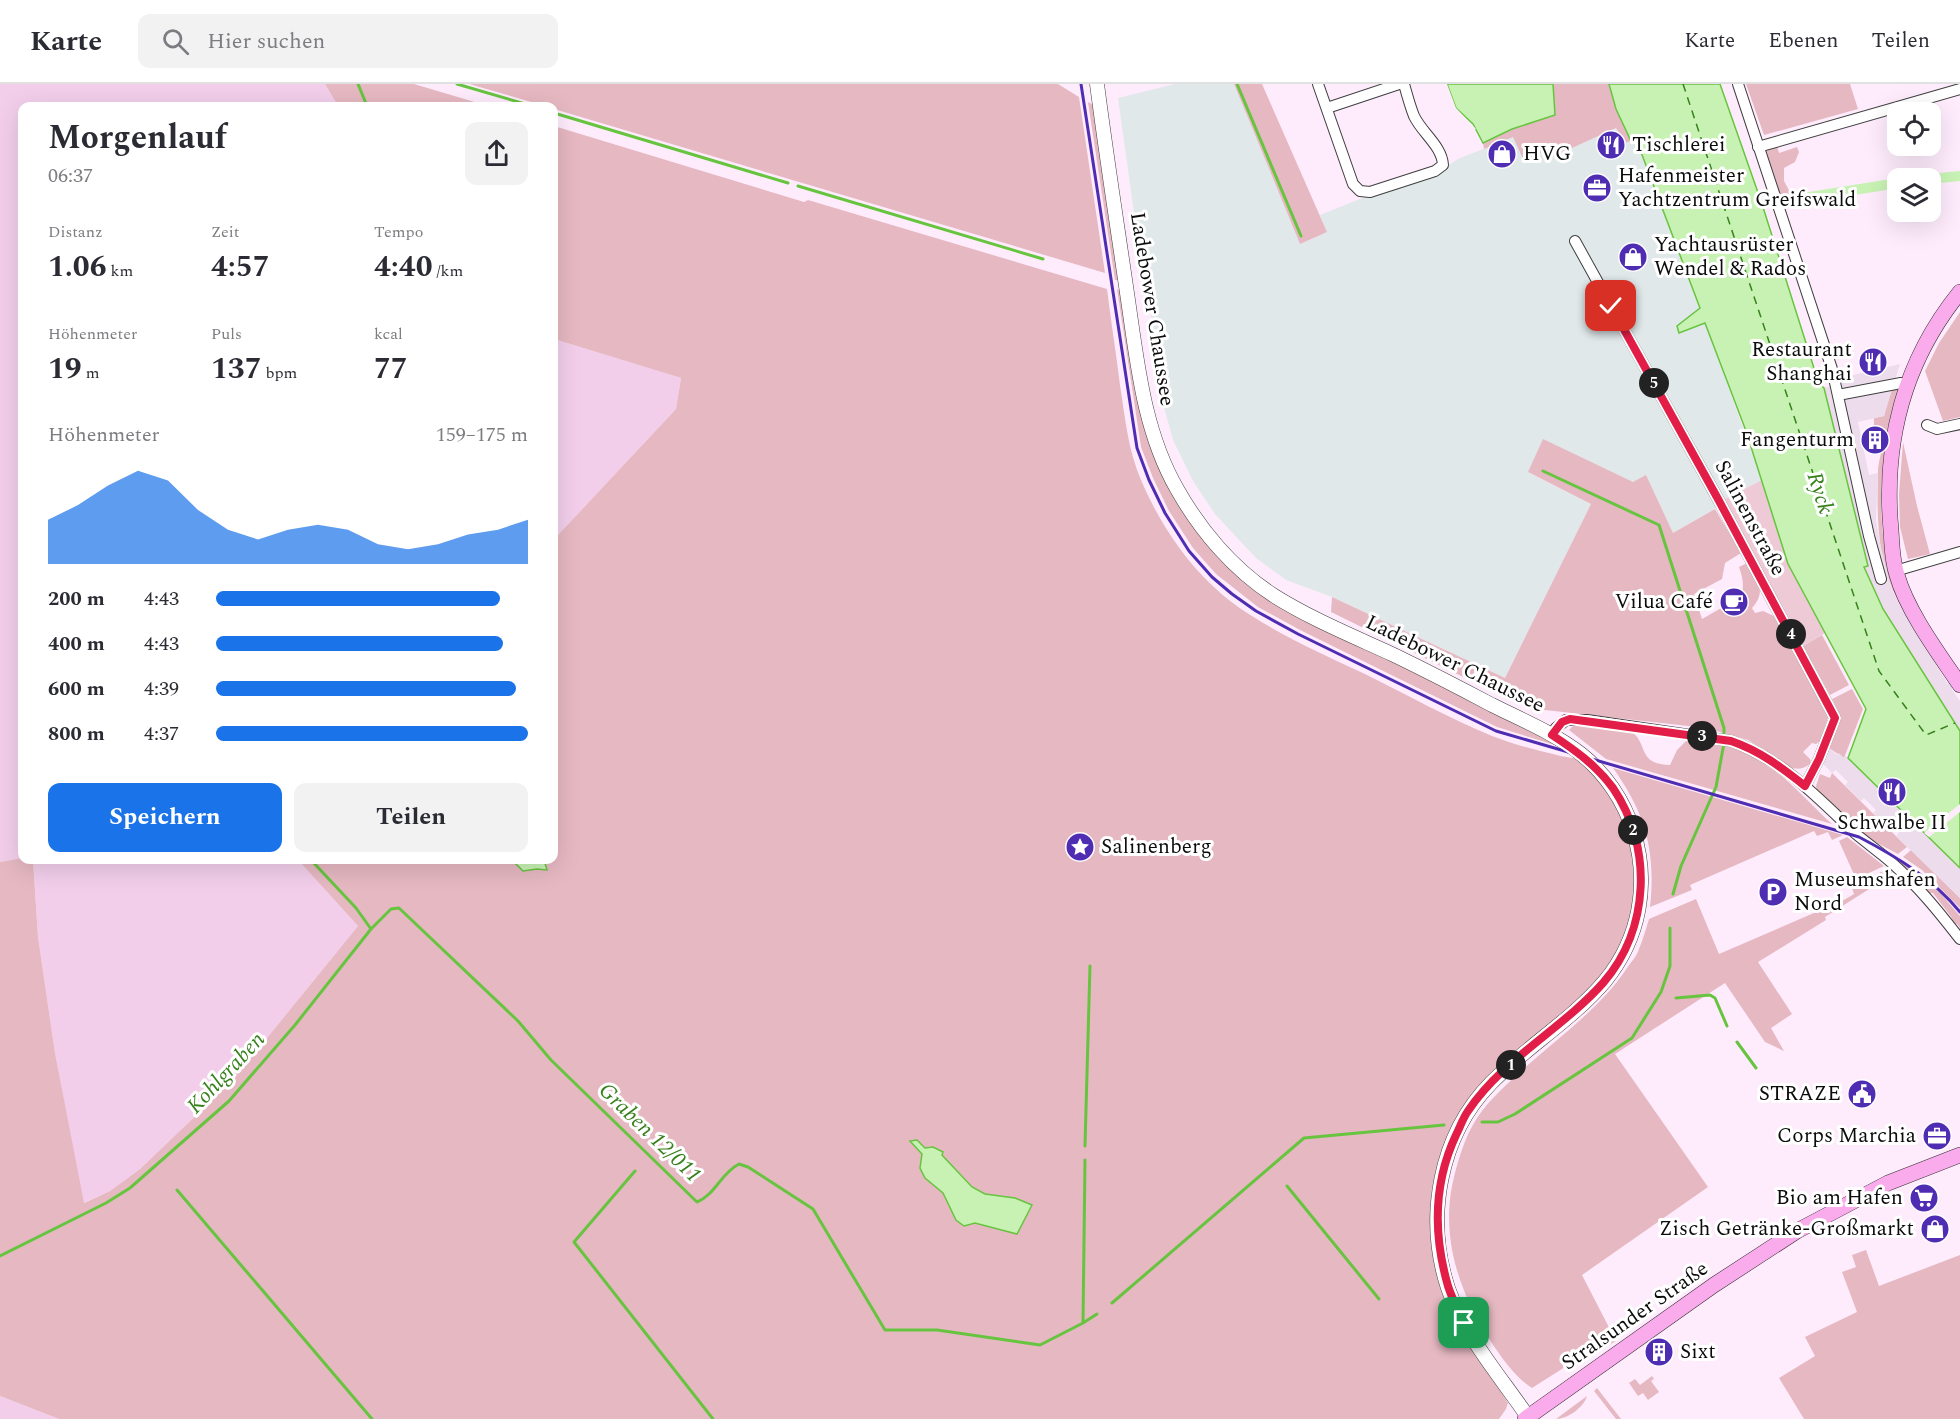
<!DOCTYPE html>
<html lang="de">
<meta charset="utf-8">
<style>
:root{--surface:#fff;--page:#f2f2f3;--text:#2b2b33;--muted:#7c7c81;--line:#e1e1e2;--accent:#1a73e8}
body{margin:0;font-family:Spectral,serif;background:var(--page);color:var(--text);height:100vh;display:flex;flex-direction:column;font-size:22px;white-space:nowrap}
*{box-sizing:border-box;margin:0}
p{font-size:20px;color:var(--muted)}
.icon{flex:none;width:33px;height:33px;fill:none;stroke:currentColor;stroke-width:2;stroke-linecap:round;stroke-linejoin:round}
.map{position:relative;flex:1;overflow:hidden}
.drawer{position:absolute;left:18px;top:18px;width:540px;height:762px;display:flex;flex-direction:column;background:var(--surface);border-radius:12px;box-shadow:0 6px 24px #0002}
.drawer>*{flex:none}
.buttons{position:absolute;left:1887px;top:18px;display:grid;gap:12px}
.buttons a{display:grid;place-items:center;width:54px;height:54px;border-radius:12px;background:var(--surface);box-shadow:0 6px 24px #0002;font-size:30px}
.pin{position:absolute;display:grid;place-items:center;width:51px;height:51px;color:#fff;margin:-26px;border-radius:12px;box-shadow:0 3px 9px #0006}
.km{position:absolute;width:30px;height:30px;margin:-15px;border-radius:50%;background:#222;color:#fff;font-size:16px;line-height:30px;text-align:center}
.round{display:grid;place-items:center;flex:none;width:63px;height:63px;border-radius:12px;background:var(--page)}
.overview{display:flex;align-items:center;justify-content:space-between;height:102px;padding:0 30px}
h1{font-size:33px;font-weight:700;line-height:45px}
.stats{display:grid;grid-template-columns:repeat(3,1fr);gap:9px;height:102px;padding:6px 30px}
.stats div{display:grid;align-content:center}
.stats b{font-size:30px;font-weight:700}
.stats small{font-size:16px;font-weight:400}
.stats p{font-size:16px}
.chart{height:168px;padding:12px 30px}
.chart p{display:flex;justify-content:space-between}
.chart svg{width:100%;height:108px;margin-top:6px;fill:var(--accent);opacity:.7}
.primary-button{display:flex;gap:12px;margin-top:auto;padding:12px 30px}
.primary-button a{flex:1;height:69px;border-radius:12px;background:var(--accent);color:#fff;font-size:24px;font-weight:700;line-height:69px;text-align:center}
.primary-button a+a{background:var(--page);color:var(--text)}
ul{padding:0 30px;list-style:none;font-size:20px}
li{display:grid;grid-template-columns:96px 72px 1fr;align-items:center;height:45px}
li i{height:15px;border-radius:8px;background:var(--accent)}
header{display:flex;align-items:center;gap:36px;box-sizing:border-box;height:84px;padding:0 30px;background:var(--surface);border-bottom:2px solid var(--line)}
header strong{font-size:28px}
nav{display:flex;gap:33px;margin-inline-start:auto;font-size:21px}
.search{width:420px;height:54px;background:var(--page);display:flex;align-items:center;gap:15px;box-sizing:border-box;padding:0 21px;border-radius:12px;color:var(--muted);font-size:22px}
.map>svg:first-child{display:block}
.industrial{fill:#e0e8ea}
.farmland{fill:#f2ceea}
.green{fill:#e6b8c2}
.pitch{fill:#eec9d6}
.plaza{fill:#eddcec}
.water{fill:#c8f2b4;stroke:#67c43f;stroke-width:1.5}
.pier{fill:#feecfc}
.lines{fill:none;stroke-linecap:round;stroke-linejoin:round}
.stream{stroke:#67c43f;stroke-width:3}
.canal{stroke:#c8f2b4;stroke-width:10}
.ferry{stroke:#36811b;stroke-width:1.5;stroke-dasharray:8 6;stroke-linecap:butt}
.minor-casing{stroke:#3f3f3f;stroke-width:12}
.tertiary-casing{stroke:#3f3f3f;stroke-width:15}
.secondary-casing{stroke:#2e2e2e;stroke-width:16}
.minor{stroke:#fff;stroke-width:10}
.tertiary{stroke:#fff;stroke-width:14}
.secondary{stroke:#faabeb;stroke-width:15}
.rail{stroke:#4f2db3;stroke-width:3}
.route-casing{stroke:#fff;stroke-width:12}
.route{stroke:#e11d48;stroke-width:8}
.labels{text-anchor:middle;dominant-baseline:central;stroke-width:6;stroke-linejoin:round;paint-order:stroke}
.poi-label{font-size:21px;fill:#0c0c0c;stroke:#fff;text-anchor:start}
.street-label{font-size:21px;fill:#0c0c0c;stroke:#fff}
.water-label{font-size:22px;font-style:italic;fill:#36811b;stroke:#fff}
</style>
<header>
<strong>Karte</strong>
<div class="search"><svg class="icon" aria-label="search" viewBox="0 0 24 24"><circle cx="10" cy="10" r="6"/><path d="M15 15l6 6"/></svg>Hier suchen</div>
<nav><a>Karte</a><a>Ebenen</a><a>Teilen</a></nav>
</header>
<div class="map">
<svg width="1960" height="1335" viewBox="0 0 1960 1335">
<rect width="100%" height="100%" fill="#feecfc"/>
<path class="industrial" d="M1175,0H1234L1300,160L1327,148L1320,131L1365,113L1433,91L1458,75L1513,53L1546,66L1550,74L1616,44L1625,59L1635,55L1700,224L1677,242L1679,249L1705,239L1762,396L1723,416L1715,425L1673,449L1646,392L1634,398L1529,389L1591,420L1505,594L1332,513L1286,496L1256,474L1215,430L1193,397L1173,356L1156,294L1159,272L1143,193L1118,14Z"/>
<path class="farmland" d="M0,0H325L338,22H22V774L0,778Z
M554,255L681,294L676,325L556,453L554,452Z
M33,776H298L358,842L232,997L140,1085L110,1107L83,1119L55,969L38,853Z
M0,1312L59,1335H0Z"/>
<path class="green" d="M325,0H414L488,22H338Z
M469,0H1058L1079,13L1105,189L554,25V22H545Z
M1234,0H1262L1327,148L1300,160Z
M1553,0H1609L1616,25L1631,57L1625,59L1616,44L1550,74L1546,66L1524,77L1513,53L1484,65L1483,59L1512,45L1555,31Z
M1746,0H1850L1858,25L1764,51Z
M1088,18L1092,20L1096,28L1121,196H1115Z
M554,42L804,118L808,116L1107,205C1111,237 1116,269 1120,301C1125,333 1128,366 1141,396C1164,450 1201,501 1252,532C1288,555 1327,572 1365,590C1407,611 1449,634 1492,652C1513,660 1535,666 1557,671C1563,673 1573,673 1579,676C1589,681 1615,717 1620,728C1634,761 1639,795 1631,830C1610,922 1511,951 1463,1024C1449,1045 1433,1089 1431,1114C1428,1145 1438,1195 1449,1224C1461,1257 1490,1288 1508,1319L1506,1325L1499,1335H59L0,1312V778L22,774L33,776L38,853L55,969L84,1119L110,1107L140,1085L232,997L358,842L298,776H554V452H557L676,325L681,294L554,255Z
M1777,62L1779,69L1797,63L1799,68L1795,78L1784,84V97L1792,112L1779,115L1765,72L1766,67Z
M1117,205L1121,207L1154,366L1236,491L1290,529L1511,635L1561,663L1497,643L1300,546L1258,523L1216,490L1193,464L1169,427L1153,394L1141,363Z
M1960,228V333L1943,337L1925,287L1939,259Z
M1899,303C1881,360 1876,419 1887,479C1889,490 1895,502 1899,514L1897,515C1876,473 1877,431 1878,386C1879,371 1889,352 1874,343V334L1884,332L1891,304Z
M1543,355L1633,398L1646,391L1673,449L1715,425L1741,469L1725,479L1722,495L1694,510L1702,535L1723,523L1725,526C1745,516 1746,502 1739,483L1747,479C1756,496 1768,506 1752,524L1755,529L1763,527L1776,533L1827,625L1828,634L1820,657L1816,660L1812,659L1803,668L1810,675L1811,679C1804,685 1799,686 1789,683L1748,656L1706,644L1536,625L1506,614L1331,528L1332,513L1505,594L1591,420L1528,388Z
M1903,358L1917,422L1930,470L1908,475L1900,443L1899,410Z
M1822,551L1849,601L1830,611L1803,562Z
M1852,605L1863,625L1844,674L1829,664L1840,631L1832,615Z
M1581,638C1593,640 1616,640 1627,645C1651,657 1634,680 1670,681L1677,666L1689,654C1708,657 1727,659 1745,666C1771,676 1810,720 1832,740L1606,675L1569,646L1574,641Z
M1613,684L1843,751L1832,756L1828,748L1817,752L1814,747L1690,801L1692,806L1650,823C1656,768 1646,730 1613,684Z
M1832,689L1907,763L1898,770L1864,752L1817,707L1816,702L1820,690L1830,694Z
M1847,753L1884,782L1856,795L1839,757Z
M1911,766L1960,814V824L1922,786L1903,773Z
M1900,777L1941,810L1960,832V844L1957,840H1953L1952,834L1933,809H1929L1910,788L1898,779Z
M1888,785L1893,790L1825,833L1826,836L1758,878L1792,930L1771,944L1784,967L1765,958L1725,899L1615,970L1708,1103L1582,1191L1616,1257L1589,1273L1565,1283L1532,1304C1505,1287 1478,1238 1465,1209C1451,1175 1445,1138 1452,1102C1457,1079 1464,1054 1477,1034C1488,1017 1505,1002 1520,988C1557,954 1599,926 1627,884C1631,878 1637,872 1639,865C1643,855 1646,845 1649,835L1696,815L1719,870L1844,816L1854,810L1851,801Z
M1866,1166L1879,1202L1960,1171V1335H1804L1779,1294L1815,1272L1805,1253L1857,1228L1842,1188L1856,1183L1852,1171Z
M1652,1292L1654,1295L1651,1297L1659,1308L1648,1316L1643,1309L1638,1312L1629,1299L1635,1295L1640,1301Z
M1597,1304L1621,1335H1616L1594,1307Z
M1587,1312C1584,1323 1568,1335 1556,1335Z"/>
<path class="pitch" d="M1762,396L1788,480L1825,549L1803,562L1723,416Z"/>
<path class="plaza" d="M1900,280L1884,332L1858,338L1869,391L1878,389L1876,436L1880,459L1891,503L1897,515L1899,514L1903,521L1901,522L1917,550L1948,600V595L1952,601V606L1960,617V647L1883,525L1864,483L1868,481L1824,304L1836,300L1840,294Z
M1829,664L1837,671L1839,669L1844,674L1845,671L1848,674L1960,784V814L1896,752L1899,749L1892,742L1889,745L1873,729L1876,726L1864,714L1861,717L1845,701L1848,698L1836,686L1832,689L1823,680Z"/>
<path class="water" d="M1447,0H1553L1555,31L1512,45L1483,59L1473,40L1456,24Z
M1609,0H1720L1762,120L1819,300L1824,304L1868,482L1864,483L1883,525L1960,647V784L1848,674L1866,625L1788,480L1746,347L1705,239L1679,249L1677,242L1700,224L1636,55L1631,57L1616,25Z
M512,776H544L547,786L537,785L523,787Z
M917,1056L925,1064L933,1063L943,1068L942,1071L972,1103L985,1110L1015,1114L1032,1121L1017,1150L975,1139L964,1142L956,1136L943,1109L925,1094L920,1084L922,1070L910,1057Z"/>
<path class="pier" d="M1444,0H1447L1456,24L1476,45L1473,46L1454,25Z
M1960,720V728L1929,753L1924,749Z"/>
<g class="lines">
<path class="stream" d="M358,0L367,22
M457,0L532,22
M1237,0L1301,152
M554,29L788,99
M798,102L1043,175
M1543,387L1659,441L1724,644V652
M311,776L356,824L371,845
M1673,810L1681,782L1716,703L1724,659
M1676,914L1710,911L1715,914L1727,942
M1737,958L1756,984
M1482,1038H1498L1515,1030L1632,954L1661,908L1670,882V844
M1085,1062L1090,882
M635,1087L574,1158L713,1335
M1287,1102L1379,1215
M177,1106L372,1335
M0,1172L106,1119L130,1104L229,1017L295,941L371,845L391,825L399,824L518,937L551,976L697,1118C715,1111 721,1089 739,1080L748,1083L813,1125L885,1246H937L1040,1261L1083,1239L1085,1076
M1112,1219L1304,1054L1444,1041
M1083,1239L1097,1230"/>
<path class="canal" d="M1930,95L1960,92
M1791,116L1898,99"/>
<path class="ferry" d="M1683,0L1879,587L1926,651L1955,639"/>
<g class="minor-casing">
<path id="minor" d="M1318,0L1353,100L1360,107L1370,108L1435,87L1443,81C1442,62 1422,49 1414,32C1410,22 1407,11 1404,0
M1738,0L1832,285L1869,452L1881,495
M1327,24L1399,0
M1758,63L1960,5
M1575,157L1718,415L1835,634L1819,675L1805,702
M1838,311L1901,299
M1927,341L1937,345L1960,340
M1902,485L1960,468
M1552,651L1556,644L1566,636H1587L1731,657C1782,675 1818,714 1856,750C1868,760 1881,769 1892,779C1918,802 1939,828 1960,855"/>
</g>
<g class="tertiary-casing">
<path id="tertiary" d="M1097,0C1106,70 1117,140 1127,209C1137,276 1143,346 1177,405C1200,446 1233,485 1273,511C1311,535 1353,552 1394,571C1427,587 1460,604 1492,621C1522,636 1554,649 1581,670C1605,689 1624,717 1633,746C1650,799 1640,854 1605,897C1572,936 1526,963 1491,999C1439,1052 1425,1134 1448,1204C1464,1251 1500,1292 1528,1333"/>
</g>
<g class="secondary-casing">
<path id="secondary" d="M1960,208C1904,277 1883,359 1891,446C1892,461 1892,477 1897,491C1907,527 1939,570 1960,601
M1525,1335L1714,1201L1797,1147L1888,1099L1960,1071"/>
</g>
<use href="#minor" class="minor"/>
<use href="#tertiary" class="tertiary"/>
<use href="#secondary" class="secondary"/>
<path class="rail" d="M1081,0L1137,364L1149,396L1165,429L1189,467L1212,493L1232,510L1256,527L1298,550L1496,647L1859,753C1897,773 1932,794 1960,828"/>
</g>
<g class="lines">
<g class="route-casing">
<path id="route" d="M1464,1239C1459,1227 1452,1215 1448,1202C1433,1150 1433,1100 1456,1051C1460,1043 1463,1034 1468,1027C1503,975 1562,945 1603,899C1650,845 1653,763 1613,704C1596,681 1575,666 1552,651L1562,638L1570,635L1731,657C1760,667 1781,683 1805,702L1819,675L1835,634L1718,415L1611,222"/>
</g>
<use href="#route" class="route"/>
</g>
<defs>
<g id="restaurant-disc" transform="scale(1.5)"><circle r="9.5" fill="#4f2db3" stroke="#fff"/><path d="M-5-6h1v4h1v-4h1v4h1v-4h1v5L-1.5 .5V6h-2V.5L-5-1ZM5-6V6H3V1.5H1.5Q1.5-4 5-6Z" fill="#fff"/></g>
<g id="shop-disc" transform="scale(1.5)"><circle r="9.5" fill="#4f2db3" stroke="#fff"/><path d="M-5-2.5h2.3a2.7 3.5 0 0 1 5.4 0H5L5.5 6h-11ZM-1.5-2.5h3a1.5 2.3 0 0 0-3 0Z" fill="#fff"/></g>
<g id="office-disc" transform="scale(1.5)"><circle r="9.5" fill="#4f2db3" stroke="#fff"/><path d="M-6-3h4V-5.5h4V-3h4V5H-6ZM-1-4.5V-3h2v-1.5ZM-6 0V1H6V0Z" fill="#fff"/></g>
<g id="building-disc" transform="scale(1.5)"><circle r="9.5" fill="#4f2db3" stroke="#fff"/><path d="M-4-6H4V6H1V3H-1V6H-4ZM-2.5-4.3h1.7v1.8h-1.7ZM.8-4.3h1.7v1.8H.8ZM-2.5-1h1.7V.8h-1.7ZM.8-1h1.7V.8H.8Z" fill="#fff"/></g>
<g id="cafe-disc" transform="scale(1.5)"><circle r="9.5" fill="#4f2db3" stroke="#fff"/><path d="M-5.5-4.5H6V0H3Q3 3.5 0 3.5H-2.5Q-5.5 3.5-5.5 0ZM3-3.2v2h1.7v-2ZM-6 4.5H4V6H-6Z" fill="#fff"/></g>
<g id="sight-disc" transform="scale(1.5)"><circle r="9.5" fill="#4f2db3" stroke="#fff"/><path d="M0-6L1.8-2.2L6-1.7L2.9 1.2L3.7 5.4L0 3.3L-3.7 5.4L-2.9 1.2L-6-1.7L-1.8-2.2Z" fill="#fff"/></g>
<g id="parking-disc" transform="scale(1.5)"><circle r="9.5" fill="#4f2db3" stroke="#fff"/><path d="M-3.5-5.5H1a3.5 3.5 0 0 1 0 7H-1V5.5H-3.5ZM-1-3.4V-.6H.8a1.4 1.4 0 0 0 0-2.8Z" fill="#fff"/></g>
<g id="civic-disc" transform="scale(1.5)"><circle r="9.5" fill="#4f2db3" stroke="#fff"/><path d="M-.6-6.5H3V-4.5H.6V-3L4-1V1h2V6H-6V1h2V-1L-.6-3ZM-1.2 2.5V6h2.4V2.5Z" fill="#fff"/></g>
<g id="supermarket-disc" transform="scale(1.5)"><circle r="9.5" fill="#4f2db3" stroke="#fff"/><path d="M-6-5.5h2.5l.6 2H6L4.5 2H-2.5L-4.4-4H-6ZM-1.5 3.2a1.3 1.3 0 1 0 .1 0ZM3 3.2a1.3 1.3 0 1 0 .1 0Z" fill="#fff"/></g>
</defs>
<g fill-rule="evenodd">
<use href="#restaurant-disc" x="1611" y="61"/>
<use href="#shop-disc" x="1502" y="70"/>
<use href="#office-disc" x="1597" y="104"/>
<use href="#shop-disc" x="1633" y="173"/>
<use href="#restaurant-disc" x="1873" y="278"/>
<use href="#building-disc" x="1875" y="356"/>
<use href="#cafe-disc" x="1734" y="518"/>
<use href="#restaurant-disc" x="1892" y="708"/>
<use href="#sight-disc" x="1080" y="763"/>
<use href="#parking-disc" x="1773" y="808"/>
<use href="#civic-disc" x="1862" y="1010"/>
<use href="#office-disc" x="1937" y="1052"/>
<use href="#supermarket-disc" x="1924" y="1114"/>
<use href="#shop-disc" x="1935" y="1145"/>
<use href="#building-disc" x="1659" y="1268"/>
</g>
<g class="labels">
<g class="poi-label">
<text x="1632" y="61">Tischlerei</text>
<text x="1523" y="70">HVG</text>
<text x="1618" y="92">Hafenmeister<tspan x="1618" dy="24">Yachtzentrum Greifswald</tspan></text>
<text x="1654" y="161">Yachtausrüster<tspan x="1654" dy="24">Wendel &amp; Rados</tspan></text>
<text x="1852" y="266" text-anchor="end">Restaurant<tspan x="1852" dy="24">Shanghai</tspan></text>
<text x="1854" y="356" text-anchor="end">Fangenturm</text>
<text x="1713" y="518" text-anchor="end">Vilua Café</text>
<text x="1892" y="739" text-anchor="middle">Schwalbe II</text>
<text x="1101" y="763">Salinenberg</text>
<text x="1794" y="796">Museumshafen<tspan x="1794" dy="24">Nord</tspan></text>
<text x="1841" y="1010" text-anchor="end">STRAZE</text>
<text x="1916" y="1052" text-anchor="end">Corps Marchia</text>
<text x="1903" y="1114" text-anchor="end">Bio am Hafen</text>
<text x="1914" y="1145" text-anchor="end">Zisch Getränke-Großmarkt</text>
<text x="1680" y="1268">Sixt</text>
</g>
<g class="street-label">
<text transform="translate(1152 225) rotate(81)">Ladebower Chaussee</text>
<text transform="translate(1750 434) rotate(62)">Salinenstraße</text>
<text transform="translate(1455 580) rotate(26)">Ladebower Chaussee</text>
<text transform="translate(1635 1232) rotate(-35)">Stralsunder Straße</text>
</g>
<g class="water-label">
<text transform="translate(1820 409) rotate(72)">Ryck</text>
<text transform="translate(226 989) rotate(-47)">Kohlgraben</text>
<text transform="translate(650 1049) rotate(44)">Graben 12/011</text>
</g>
</g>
</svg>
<div class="buttons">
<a><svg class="icon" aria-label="locate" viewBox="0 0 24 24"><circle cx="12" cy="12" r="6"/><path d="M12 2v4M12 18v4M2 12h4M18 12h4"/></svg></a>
<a><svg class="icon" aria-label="layers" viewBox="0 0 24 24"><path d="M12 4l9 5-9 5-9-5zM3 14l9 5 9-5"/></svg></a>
</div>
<div class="pin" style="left:1464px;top:1239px;background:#1e9e55"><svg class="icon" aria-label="arrive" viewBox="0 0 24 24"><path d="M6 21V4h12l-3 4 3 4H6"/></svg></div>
<div class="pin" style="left:1611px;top:222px;background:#d93025"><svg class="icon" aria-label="check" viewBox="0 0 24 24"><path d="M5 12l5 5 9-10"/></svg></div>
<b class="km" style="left:1511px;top:981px">1</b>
<b class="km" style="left:1633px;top:746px">2</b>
<b class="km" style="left:1702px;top:652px">3</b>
<b class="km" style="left:1791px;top:550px">4</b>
<b class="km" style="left:1654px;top:299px">5</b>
<section class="drawer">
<div class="overview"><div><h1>Morgenlauf</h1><p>06:37</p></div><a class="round"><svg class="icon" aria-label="share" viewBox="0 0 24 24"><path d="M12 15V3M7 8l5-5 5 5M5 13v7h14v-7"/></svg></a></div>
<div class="stats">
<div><p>Distanz</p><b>1.06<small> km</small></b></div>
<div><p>Zeit</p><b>4:57</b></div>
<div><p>Tempo</p><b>4:40<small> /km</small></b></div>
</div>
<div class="stats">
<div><p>Höhenmeter</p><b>19<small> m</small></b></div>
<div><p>Puls</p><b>137<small> bpm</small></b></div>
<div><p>kcal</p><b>77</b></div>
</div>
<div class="chart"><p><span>Höhenmeter</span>159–175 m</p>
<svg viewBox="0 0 160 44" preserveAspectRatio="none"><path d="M0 44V26L10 20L20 12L30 6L40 10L50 22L60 30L70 34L80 30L90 28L100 30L110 36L120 38L130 36L140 32L150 30L160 26V44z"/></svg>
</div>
<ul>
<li><b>200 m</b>4:43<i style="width:91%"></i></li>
<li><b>400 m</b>4:43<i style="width:92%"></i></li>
<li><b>600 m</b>4:39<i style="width:96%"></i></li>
<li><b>800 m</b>4:37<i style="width:100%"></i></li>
</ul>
<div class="primary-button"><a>Speichern</a><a>Teilen</a></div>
</section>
</div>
